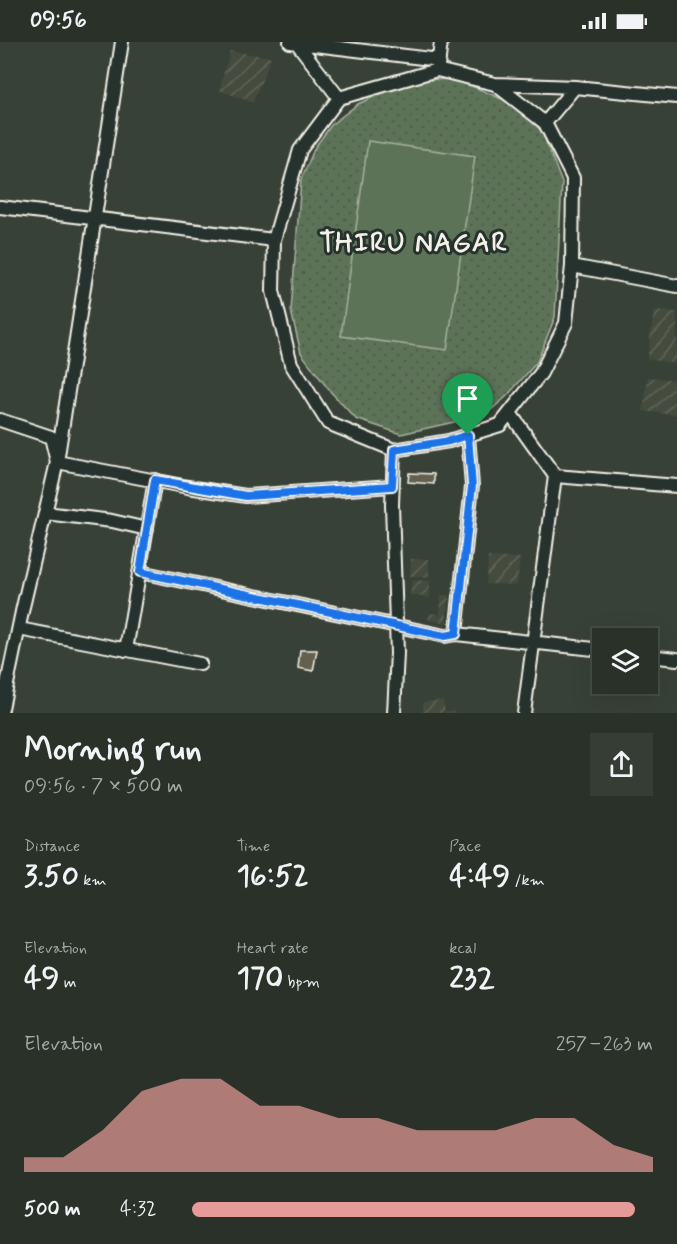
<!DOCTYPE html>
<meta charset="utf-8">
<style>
:root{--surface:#2a3129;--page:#363d35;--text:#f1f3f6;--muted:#a5a9a8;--line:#464c46;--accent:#e69b98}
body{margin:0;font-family:Mynerve,sans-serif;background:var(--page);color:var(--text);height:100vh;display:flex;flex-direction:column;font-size:22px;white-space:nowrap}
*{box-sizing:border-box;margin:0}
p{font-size:20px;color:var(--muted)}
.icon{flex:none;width:33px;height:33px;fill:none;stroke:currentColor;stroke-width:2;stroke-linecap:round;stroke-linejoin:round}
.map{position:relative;height:671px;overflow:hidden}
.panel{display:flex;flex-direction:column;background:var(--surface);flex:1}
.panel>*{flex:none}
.buttons{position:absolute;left:592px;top:586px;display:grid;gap:12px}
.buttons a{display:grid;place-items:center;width:66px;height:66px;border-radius:0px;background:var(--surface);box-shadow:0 6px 24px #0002,0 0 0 2px var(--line);font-size:30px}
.pin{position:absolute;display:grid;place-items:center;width:51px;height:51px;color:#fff;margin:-62px -26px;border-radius:50% 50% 50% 0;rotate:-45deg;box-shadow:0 0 6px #0007}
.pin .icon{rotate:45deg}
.round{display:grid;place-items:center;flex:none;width:63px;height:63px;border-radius:0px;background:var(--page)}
.overview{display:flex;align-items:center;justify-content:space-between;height:102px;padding:0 24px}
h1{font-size:33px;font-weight:800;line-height:45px}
.stats{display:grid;grid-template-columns:repeat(3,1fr);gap:9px;height:102px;padding:6px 24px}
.stats div{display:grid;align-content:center}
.stats b{font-size:30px;font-weight:800}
.stats small{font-size:16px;font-weight:400}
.stats p{font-size:16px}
.chart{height:168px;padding:12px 24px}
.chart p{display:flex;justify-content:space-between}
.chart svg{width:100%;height:108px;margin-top:6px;fill:var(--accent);opacity:.7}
ul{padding:0 24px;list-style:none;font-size:20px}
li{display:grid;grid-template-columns:96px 72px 1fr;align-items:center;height:45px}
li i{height:15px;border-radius:8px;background:var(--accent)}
.status{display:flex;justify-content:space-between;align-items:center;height:42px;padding:0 30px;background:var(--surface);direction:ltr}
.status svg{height:16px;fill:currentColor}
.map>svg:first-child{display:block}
.industrial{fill:url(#industrial-furrows)}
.grass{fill:url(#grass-dots);stroke:#a8b2a0;stroke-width:1.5}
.pitch{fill:#5c7358;stroke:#a8b2a0;stroke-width:1.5}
.building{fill:#63614d;stroke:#f4f1e8;stroke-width:1.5}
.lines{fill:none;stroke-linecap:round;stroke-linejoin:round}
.minor-casing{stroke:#f4f1e8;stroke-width:16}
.minor{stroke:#26332d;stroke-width:12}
.route-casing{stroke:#fff;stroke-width:12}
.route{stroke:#1a73e8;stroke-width:8}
.labels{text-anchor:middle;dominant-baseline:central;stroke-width:6;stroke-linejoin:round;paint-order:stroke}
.district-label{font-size:27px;font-weight:bold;letter-spacing:1.5px;fill:#f4f1e8;stroke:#26332d}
</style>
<div class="status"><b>09:56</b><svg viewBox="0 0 49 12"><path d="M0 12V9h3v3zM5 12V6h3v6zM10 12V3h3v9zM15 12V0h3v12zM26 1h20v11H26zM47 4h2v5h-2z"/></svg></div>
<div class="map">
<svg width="677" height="671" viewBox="0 0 677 671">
<defs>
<pattern id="industrial-furrows" width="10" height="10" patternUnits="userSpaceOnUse" patternTransform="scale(1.5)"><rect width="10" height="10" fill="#454b3e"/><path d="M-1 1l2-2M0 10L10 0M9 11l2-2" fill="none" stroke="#60655a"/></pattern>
<pattern id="grass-dots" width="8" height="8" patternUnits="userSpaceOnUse" patternTransform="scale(1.5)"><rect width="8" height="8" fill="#5c7358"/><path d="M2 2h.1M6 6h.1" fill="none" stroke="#525b4e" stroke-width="1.8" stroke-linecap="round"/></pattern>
</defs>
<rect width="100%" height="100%" fill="#384137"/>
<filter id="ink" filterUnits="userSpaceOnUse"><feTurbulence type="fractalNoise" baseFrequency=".0167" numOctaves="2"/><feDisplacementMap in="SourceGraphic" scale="12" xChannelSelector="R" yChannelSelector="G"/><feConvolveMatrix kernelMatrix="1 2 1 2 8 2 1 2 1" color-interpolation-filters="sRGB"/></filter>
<g filter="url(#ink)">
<path class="industrial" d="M230,9L271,15L253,61L219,48Z
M654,269L677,270V322L647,317Z
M648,335L677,338V373L643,369Z
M488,515L520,516L517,543L486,542Z
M411,517H429V536L410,534Z
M412,538L430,539V556L410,553Z
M441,553H449L446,581L428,578L430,571L439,572L440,577Z
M443,658L445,669H454V671H423V660Z"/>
<path class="grass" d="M456,37L511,61L542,89L562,141L555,275L537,320L506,355L485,373L401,392L356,377L329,348L301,311L291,269L301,138L315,105L332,82L358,62L391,47L423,38Z"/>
<path class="pitch" d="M368,99L475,114L447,308L341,294Z"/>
<path class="building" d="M409,431L434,432V442L408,440Z
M300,608H317L313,629L298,626Z"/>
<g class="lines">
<g class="minor-casing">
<path id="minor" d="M290,0L439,18
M297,1L339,56
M438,24L441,0
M437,28L495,42L545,81L573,136L572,224L566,281L541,331L500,383L449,399L394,408L328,381L291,322L273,249L274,198L300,108L339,56Z
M495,42L575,45
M545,81L575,45L677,55
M0,165L274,198
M572,224L677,244
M510,371L555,434
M0,378L51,395L57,420L188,445L246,454L392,444
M394,408L392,463L397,611L394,671
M45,471L112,479L147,487
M140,530L445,594L456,592L603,608
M19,587L200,622
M456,592L472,444L468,393
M126,608L155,438
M648,614L677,617
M1,671L23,565L57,420L122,0
M524,671L555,434L677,444"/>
</g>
<use href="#minor" class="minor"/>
</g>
</g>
<g class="lines" filter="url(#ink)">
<g class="route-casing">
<path id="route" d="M468,393L472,444L456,592L445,594L140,530L155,438L246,454L392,444L394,408L449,399Z"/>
</g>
<use href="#route" class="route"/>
</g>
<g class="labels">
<g class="district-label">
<text x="414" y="201">THIRU NAGAR</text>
</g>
</g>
</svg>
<div class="buttons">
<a><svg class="icon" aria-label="layers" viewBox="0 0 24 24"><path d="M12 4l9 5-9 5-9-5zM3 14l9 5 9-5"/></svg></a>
</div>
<div class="pin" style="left:468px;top:393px;background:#1e9e55"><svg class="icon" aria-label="arrive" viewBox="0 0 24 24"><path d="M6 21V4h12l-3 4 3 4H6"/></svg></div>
</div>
<section class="panel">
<div class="overview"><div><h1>Morning run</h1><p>09:56 · 7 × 500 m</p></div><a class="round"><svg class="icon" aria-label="share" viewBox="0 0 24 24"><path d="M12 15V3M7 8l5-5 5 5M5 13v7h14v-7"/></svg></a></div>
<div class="stats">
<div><p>Distance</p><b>3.50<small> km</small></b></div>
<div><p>Time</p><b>16:52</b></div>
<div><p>Pace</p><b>4:49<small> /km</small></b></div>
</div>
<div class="stats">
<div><p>Elevation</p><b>49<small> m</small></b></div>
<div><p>Heart rate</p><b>170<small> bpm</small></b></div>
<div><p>kcal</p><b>232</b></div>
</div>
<div class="chart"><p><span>Elevation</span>257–263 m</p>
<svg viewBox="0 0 160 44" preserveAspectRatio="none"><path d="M0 44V38L10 38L20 27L30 11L40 6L50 6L60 17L70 17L80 22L90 22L100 27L110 27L120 27L130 22L140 22L150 33L160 38V44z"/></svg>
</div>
<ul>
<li><b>500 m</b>4:32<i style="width:96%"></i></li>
</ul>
</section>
